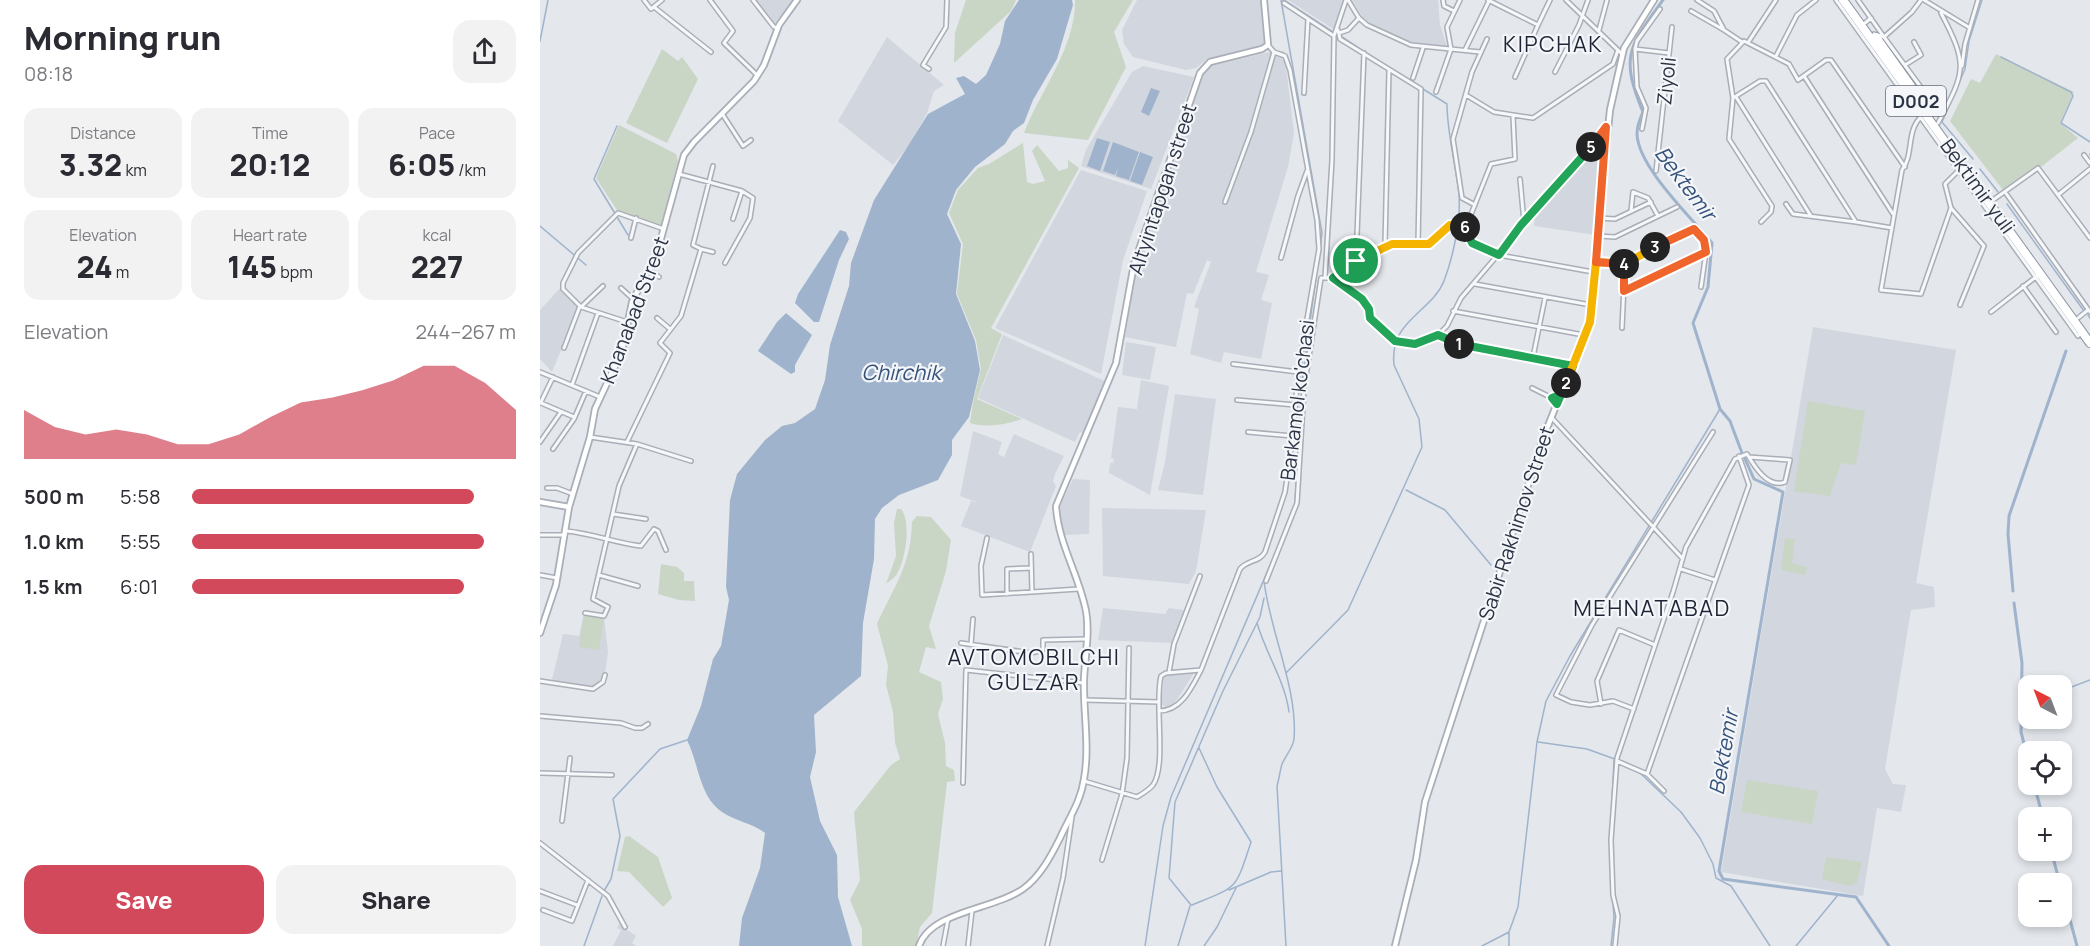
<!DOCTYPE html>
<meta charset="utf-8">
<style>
:root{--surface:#fff;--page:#f2f2f3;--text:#2b2b33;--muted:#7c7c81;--accent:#d1495b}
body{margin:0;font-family:Manrope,sans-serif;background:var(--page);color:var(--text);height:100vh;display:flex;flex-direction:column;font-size:22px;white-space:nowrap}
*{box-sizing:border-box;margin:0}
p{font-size:20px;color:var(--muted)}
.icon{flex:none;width:33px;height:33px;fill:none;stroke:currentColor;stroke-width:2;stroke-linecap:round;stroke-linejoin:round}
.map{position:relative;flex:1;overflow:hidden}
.details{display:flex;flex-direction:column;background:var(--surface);width:540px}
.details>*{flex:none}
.needle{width:39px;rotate:318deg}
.buttons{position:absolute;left:1478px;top:675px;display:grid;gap:12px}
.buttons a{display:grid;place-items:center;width:54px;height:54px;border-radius:12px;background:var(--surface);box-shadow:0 3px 9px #0003;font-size:30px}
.pin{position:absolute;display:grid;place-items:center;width:51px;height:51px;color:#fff;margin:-26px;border:3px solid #fff;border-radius:50%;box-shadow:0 2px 6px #0007}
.km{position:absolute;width:30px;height:30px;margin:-15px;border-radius:50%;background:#222;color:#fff;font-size:16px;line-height:30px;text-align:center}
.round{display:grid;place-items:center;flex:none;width:63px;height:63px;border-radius:18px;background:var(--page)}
.head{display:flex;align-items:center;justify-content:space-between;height:102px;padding:0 24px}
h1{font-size:33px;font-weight:800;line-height:45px}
.figures{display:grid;grid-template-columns:repeat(3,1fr);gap:9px;height:102px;padding:6px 24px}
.figures div{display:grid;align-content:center;border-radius:15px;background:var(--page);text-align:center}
.figures b{font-size:30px;font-weight:800}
.figures small{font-size:16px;font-weight:400}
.figures p{font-size:16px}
.chart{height:168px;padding:12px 24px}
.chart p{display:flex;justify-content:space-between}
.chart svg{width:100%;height:108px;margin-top:6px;fill:var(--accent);opacity:.7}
.button{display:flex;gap:12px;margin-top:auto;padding:12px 24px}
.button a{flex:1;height:69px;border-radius:18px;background:var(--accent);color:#fff;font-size:24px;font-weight:800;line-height:69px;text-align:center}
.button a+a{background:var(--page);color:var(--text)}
ul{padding:0 24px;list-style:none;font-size:20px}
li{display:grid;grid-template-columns:96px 72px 1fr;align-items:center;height:45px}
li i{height:15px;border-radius:8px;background:var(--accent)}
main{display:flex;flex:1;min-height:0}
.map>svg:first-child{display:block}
.built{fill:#d2d6de}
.green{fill:#c9d6c5}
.water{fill:#9fb4cc}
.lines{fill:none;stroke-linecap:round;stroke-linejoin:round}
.stream{stroke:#9fb4cc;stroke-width:1.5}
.canal{stroke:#9fb4cc;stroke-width:3}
.street-casing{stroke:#a9aeb7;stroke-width:6}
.secondary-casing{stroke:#a9aeb7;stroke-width:8}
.highway-casing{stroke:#8b94a3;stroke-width:10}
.street{stroke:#f7f8fa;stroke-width:3}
.secondary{stroke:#fff;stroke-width:4.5}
.highway{stroke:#fff;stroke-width:8}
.split-1-casing{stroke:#fff;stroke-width:12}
.split-2-casing{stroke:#fff;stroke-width:12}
.split-3-casing{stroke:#fff;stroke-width:12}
.split-4-casing{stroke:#fff;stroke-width:12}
.split-5-casing{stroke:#fff;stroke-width:12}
.split-6-casing{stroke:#fff;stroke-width:12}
.split-7-casing{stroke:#fff;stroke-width:12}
.split-1{stroke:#22a559;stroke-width:8}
.split-2{stroke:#22a559;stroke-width:8}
.split-3{stroke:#f5b400;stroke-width:8}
.split-4{stroke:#f0652b;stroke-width:8}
.split-5{stroke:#f0652b;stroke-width:8}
.split-6{stroke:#22a559;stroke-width:8}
.split-7{stroke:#f5b400;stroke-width:8}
.labels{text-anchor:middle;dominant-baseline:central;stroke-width:4.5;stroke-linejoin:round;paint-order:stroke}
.shield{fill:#f4f6f9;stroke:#676e7b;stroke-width:1.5}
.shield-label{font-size:18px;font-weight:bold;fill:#2b3445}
.street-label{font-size:20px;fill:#2b3445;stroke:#f4f6f9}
.water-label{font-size:21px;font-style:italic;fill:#34527a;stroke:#f4f6f9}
.quarter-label{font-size:22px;letter-spacing:1.5px;fill:#1d2536;stroke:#f4f6f9}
</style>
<main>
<section class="details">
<div class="head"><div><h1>Morning run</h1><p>08:18</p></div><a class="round"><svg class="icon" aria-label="share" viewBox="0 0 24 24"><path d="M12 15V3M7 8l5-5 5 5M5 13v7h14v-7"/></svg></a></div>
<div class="figures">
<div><p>Distance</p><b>3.32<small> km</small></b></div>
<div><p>Time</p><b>20:12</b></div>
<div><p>Pace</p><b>6:05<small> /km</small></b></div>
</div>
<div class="figures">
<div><p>Elevation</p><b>24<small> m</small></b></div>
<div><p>Heart rate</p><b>145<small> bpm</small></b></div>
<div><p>kcal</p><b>227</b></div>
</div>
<div class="chart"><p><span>Elevation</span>244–267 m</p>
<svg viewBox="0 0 160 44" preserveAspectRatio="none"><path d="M0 44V24L10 31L20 34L30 32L40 34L50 38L60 38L70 34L80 27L90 21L100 19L110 16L120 12L130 6L140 6L150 13L160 24V44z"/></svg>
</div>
<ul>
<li><b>500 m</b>5:58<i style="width:87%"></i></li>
<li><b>1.0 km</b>5:55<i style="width:90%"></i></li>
<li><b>1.5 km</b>6:01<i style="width:84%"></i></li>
</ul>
<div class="button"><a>Save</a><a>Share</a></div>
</section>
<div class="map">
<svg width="1550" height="946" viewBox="0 0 1550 946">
<rect width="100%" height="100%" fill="#e4e7ec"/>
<path class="built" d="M215,0H254L233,25Z
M597,0H722L727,39L725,44L667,59L656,68L646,70L593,57L584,44L582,30Z
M748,0H804L795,30Z
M812,0H898L900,25L907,46L867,42L825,21Z
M347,37L404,85L394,91L387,113L370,144L353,165L298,121Z
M734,51H744L754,133L748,167L716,272L729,275L721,300L732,303L721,359L684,352L681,363L650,354L659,309L654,307L671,262L667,260L653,294L647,293L636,347L585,337L596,265L666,67Z
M603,66L654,77L611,189L541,166L546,150L592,72Z
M1045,156L1062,159L1056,235L994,226L995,218Z
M541,170L607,191L583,260L561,374L455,328Z
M20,288L39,307L12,372L0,359V310Z
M1273,327L1416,350L1376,583L1394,587L1395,607L1371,610L1345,769L1353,784L1366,785L1361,812L1337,808L1323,896L1181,872Z
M463,335L567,382L544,434L540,432L535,442L438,398Z
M586,342L616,347L610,380L582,375Z
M601,380L629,386L610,495L569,473L570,463H573L574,459L571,458L578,407L597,409Z
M635,394L676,399L663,495L618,490L625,462Z
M433,431L462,442L458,454L464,457L474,434L524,456L515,474L513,481L516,486L490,552L421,526L431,501L439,503L420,496Z
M533,479L550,480L549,534L524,535L521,521L520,507Z
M562,508L666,510L656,571L649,584L563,576Z
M563,608L625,614L629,608L644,610L632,643L558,640Z
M44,613L64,616L68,652L64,680L54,687L12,680L23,634L39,636Z
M654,673L631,709H624L625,706L621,705L624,675Z
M79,924L96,936L92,943L96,946H73L81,930L77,928Z"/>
<path class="green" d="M426,0H476L471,11L414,63L415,33Z
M535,0H593L574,32L586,67L548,140L484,133C500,91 536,47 535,0Z
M122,49L138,61L142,57L158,79L127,143L86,123Z
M1456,54L1534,92L1520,123L1538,138L1501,167L1497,165L1463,190L1410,121L1431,79L1440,83Z
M79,125L136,154L138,161L121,225L77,210L56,178Z
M483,143L487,182L493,184L505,181L492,151L497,145L519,171L528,168V160L539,168L451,328L462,334L437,399L482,419C464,425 449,428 430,423L433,402L441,369L436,340L417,294L423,244L409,213L418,190L438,168L449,164Z
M1268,401L1325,411L1316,465L1301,463L1290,496L1254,491Z
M357,509H361C372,523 365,560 357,574C355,578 349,581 346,584L356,556L354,523Z
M377,516L391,517L411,540L406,571L389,626L396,649L386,647L379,672L401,682L403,699L398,714L405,743L406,766L414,770L415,781L407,782L392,913L380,927L376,946H322V929L310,900L320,880L314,812L351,765L360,759L355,743L353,712L346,685L348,666L337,624C354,586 371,566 372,522Z
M1245,538L1255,539L1252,563L1267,567L1265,575L1241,570Z
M121,564L137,567L144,573V581H154L155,601L139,600L118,594Z
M44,614L64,617L59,650L39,647Z
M1207,780L1278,791L1272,824L1201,812Z
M89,836L118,857L132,898L123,907L89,872L77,871L85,837Z
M1286,857L1322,862L1317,882L1309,886L1282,879Z"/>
<path class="water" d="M479,0H532L533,5L517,59L493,100L484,123L473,131L465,144L435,167L416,190L407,214L421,244L416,294L435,341L440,370L429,417L412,440V455L398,480L359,495L342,508L335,519L334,559L323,623L321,676L274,715L276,752L270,777L280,821L297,855L298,897L312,946H199L202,918L220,868L225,833C212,823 195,821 182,812C159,796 159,764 147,740L161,706L173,659L181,646L189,600L186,587L190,500L197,474L225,440L242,426L255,423L275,409L285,380L290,345L309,286L311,263L334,200L388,114L425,94L416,78L424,76L436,84L446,75L460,44L465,21Z
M611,88L620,91L609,116L601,112Z
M557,138L570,142L560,171L547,166Z
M573,142L599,152L589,180L576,176L578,168L575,175L563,171Z
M600,152L613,157L602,185L590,181Z
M300,230L306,232L309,239L299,260L279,322H274L255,303L258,294Z
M246,313L272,335L255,365V372L251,374L218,351L237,322Z"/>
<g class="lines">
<path class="stream" d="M741,0L782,233L762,381L755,504
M744,0L793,32
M801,36L846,66
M0,41L8,0
M1461,57L1531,92L1533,96L1521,123L1550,142
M77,126L54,179L88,235
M1550,154V155
M1433,159L1402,122L1425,69L1429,41L1442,0
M1440,169L1458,192
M1467,204L1544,311
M0,226L46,265
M1548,315L1550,318
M866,490L905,510L951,565
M724,581C730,632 758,689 754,739C753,748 746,755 742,764C740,771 739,779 737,786L746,946
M717,623C726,654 745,681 749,712
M746,673L808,610L882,447L879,419L854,365C849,320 891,313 904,281C913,257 921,221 919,195C916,164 907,134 907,104L883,89
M1521,691L1550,680
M1482,707L1488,705
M998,742L1047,749L1083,762
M1099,772L1141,812L1160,838L1173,864L1176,878L1191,886L1230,946
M1072,803L1074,760
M1070,859L1074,917L1071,946
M689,890L731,872L741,871
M64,891L71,879L80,836L73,799L120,749L147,740
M651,905L629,878L635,802L683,691L720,617L724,598
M652,905C698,886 695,891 711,842L677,787L659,748
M44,946L62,896
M605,946L623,826L631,797L746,528
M638,946L650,906
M664,946L677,927L696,888
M942,946L969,932L978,907L997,742L1006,701L1030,656L1180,409
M969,946V932
M1256,946L1298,895"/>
<path class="canal" d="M1123,0C1090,46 1079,55 1103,112C1100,119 1097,125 1097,134C1098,167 1151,217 1172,243L1168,287L1153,323L1180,409L1190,421L1202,453
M1205,459L1214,479L1243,492L1179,871L1183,879L1316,897L1349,946
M1473,591L1468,534L1469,516L1526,351
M1474,603L1482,663L1481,732L1488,759
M1494,784L1502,814
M1511,850L1520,884
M1521,886L1537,946"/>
<g class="street-casing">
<path id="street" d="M104,0L111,9L122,0
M170,0L193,31L184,43L217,75
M213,0L234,27L238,28
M808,0L819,18L827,25L871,45L940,52
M903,0L904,6L914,11
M948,0L998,25L975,77
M1026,0L1082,54
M1157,0L1174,11L1184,30L1202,42
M1296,0L1538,336L1541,333
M1318,0L1344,37L1372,12L1381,0
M1384,0L1430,28
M744,3L794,36
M114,7L171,52
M1151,11L1184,30
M1325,23L1331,18
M998,25L1010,0
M798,30L800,39L881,89L878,244
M1059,30L1067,0
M799,33L808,30L819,18
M1334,34L1344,37L1391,101L1390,113
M1209,41L1236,0
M1095,49L1129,53
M925,50L949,1
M1236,56L1257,15L1276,0
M1365,65L1381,55L1374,42
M1422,66L1425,44L1438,0
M389,69L383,65L406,27L407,0
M1015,72L1039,25L1048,0
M1264,76L1353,214
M873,78L883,48
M896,92L911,49L907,27L920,0
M764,93L768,19
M926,95L954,112L993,118L1073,64L1078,50
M1196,97L1271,216
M1193,98L1220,81H1226L1316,222L1352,228
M183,115L203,146L211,140
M1381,117C1366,131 1374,155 1362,170L1341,290L1381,294L1411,208L1405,184L1420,169
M1398,123C1425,72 1429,66 1401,13
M1102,129L1106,108L1097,87L1095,49L1097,41L1120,9
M1544,155L1550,163
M1116,171L1132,27
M139,174L202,191L213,198L210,218L185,263
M980,179L984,222
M1465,192L1550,312
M1518,195L1550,169
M1453,200L1498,168L1550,238
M685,202L711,132L734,52L728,45
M1246,204L1253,214L1316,222
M935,205L922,198L913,139L932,72L947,39
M1411,208L1444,246L1420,305
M1091,211L1093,192L1108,198L1118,216
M1060,218L1075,219L1111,202
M193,219L202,191
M1221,222L1231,212L1232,206L1189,139L1193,98L1187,59L1204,41L1249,64L1258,80L1286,60H1291L1365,167
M926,227L951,164L975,159L973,116
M1058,236L1075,237L1137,207
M91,238L96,218
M845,245L849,70
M161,249L173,252
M741,258L758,196L767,171
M816,261L824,53
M1056,262L1085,264L1154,229L1164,240L1166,252
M110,270L119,277
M785,278L792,160L794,36L806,0
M793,279L822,299L833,322L846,336L858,342L880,343L898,335L907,326L921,298L1067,127
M935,284L1051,305
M1483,286L1516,332
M81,288L93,299
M1084,291L1166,252L1161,287
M41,307L63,286
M913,311L1044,335
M1451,312L1497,276
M117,318L130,329
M1538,318L1548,310
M87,322L41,307L23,289V283L38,253L78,213L124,229
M1082,328L1085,264
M898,335L911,342L1032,365
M24,348L40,306
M993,357L1005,298
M693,364L758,372
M0,372L60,397
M32,385L58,313
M992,388L1012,398L1017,404
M697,400L755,405
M1,402L13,377
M1,403L34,417
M1012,418L1142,558
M708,432L753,436
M50,437L97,444L151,461
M0,442L21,412
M87,442L130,353L120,343L141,316L161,249L153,245L173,166
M13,449L34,419L46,391
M7,488H17L33,494
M73,514L106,519
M26,531C51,533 75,543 101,546L114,529L118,531L126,550
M0,535H25
M447,538L441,566L442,595L539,589
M491,554L492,592
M1141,569L1175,580
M0,575L17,578
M59,575L98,586
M726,581L757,503L764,389L781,278H793L816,261L845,245L889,244L913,224L926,227L932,243L959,255L1053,272
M467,594V569L491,568
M45,613L64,616L68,607L53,599L79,486L97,444
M421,643L491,653L503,650V640L545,639
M431,644L433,619
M629,672L634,644L660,576
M0,681L53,689L63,682L65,675
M545,700L619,702
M1061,704L1057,681L1079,630L1115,645
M1094,709L1073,701L1050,705L1031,702L1016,695L1052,625L1173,432
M619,711C641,711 651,689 661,670
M0,716L81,723L95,728H102L108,724
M1077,761L1107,774L1124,791
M0,773L72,775
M1107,774L1209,485L1199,456
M544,781L597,797C602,794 609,790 613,785C627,765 614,703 621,676L626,673L661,670L700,569C707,560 720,562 725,552L745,492L753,436L758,372L779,249L777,220L750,70L745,56L734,52
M423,783L426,670L544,683
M22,821L30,758
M0,843L68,896L85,927
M562,860L582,794L587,758L589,648
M0,891L37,905
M3,910L32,921L48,880
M403,946L408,919
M428,946L432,911
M507,946L523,878L532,817
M1075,946L1078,916L1073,895L1071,840L1077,758L1133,592L1146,547L1195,459L1207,454C1214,466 1228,489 1245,482L1250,460L1209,457"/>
</g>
<g class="secondary-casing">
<path id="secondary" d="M0,502L29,507
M0,633L16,585L29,507L50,437L55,409L82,351L92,302L117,253L144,155L154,142L214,81L224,65L239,25L257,0
M379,946C391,911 453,910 483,889C500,877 511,856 520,838C529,818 541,801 544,779C550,746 543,712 544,679C545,657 550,632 546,611C539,575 518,543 516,506L576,363L594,264L660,73L670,62L722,49L728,45L724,0
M855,946L876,860L885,802L1005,433L1048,327L1070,110L1084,48L1114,0"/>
</g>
<g class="highway-casing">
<path id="highway" d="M1303,0L1550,343
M1336,37L1371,86"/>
</g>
<use href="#street" class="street"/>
<use href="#secondary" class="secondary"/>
<use href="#highway" class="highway"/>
</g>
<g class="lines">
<g class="split-1-casing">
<path id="split-1" d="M816,261L793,278L822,299L829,309L830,318L855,341L875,344L898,335L919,344"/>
</g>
<g class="split-2-casing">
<path id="split-2" d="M919,344L1033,366L1031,371L1017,404L1012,398L1020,395L1026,383"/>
</g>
<g class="split-3-casing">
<path id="split-3" d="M1026,383L1050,322L1056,262L1085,264L1115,247"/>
</g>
<g class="split-4-casing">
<path id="split-4" d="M1084,264V291L1166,252L1164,240L1154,229L1115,247"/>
</g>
<g class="split-5-casing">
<path id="split-5" d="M1051,147L1066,127L1056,262L1084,264"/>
</g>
<g class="split-6-casing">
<path id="split-6" d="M925,227L932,243L959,255L981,225L1051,147"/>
</g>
<g class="split-7-casing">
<path id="split-7" d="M816,261L852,244H889L910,225L925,227"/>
</g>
<use href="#split-1" class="split-1"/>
<use href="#split-2" class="split-2"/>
<use href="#split-3" class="split-3"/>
<use href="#split-4" class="split-4"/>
<use href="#split-5" class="split-5"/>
<use href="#split-6" class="split-6"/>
<use href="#split-7" class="split-7"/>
</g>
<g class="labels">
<rect class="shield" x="1346" y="86" width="60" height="30" rx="4.5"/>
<g class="shield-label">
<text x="1376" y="101">D002</text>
</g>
<g class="street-label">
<text transform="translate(1126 81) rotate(-84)">Ziyoli</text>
<text transform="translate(1438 186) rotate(54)">Bektimir yuli</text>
<text transform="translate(622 189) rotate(-72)">Altyintapgan street</text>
<text transform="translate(94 310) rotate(-69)">Khanabad Street</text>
<text transform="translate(757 400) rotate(-83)">Barkamol ko'chasi</text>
<text transform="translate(976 523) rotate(-72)">Sabir Rakhimov Street</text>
</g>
<g class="water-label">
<text transform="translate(1146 183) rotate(53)">Bektemir</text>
<text x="361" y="372">Chirchik</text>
<text transform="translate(1183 752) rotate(-80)">Bektemir</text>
</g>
<g class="quarter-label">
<text x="1013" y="44">KIPCHAK</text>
<text x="1112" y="608">MEHNATABAD</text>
<text x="494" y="657">AVTOMOBILCHI<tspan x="494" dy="25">GULZAR</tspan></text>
</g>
</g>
</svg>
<div class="buttons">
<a><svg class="needle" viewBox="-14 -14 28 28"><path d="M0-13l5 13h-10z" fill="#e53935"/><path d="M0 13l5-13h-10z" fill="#7c7c81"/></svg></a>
<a><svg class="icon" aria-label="locate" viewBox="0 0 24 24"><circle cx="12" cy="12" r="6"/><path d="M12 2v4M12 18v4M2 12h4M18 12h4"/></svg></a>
<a>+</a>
<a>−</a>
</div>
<div class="pin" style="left:816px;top:261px;background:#1e9e55"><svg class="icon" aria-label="arrive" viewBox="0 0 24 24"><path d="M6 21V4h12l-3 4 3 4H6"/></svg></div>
<b class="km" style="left:919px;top:344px">1</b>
<b class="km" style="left:1026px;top:383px">2</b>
<b class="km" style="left:1115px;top:247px">3</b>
<b class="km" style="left:1084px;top:264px">4</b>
<b class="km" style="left:1051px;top:147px">5</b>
<b class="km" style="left:925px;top:227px">6</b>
</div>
</main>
